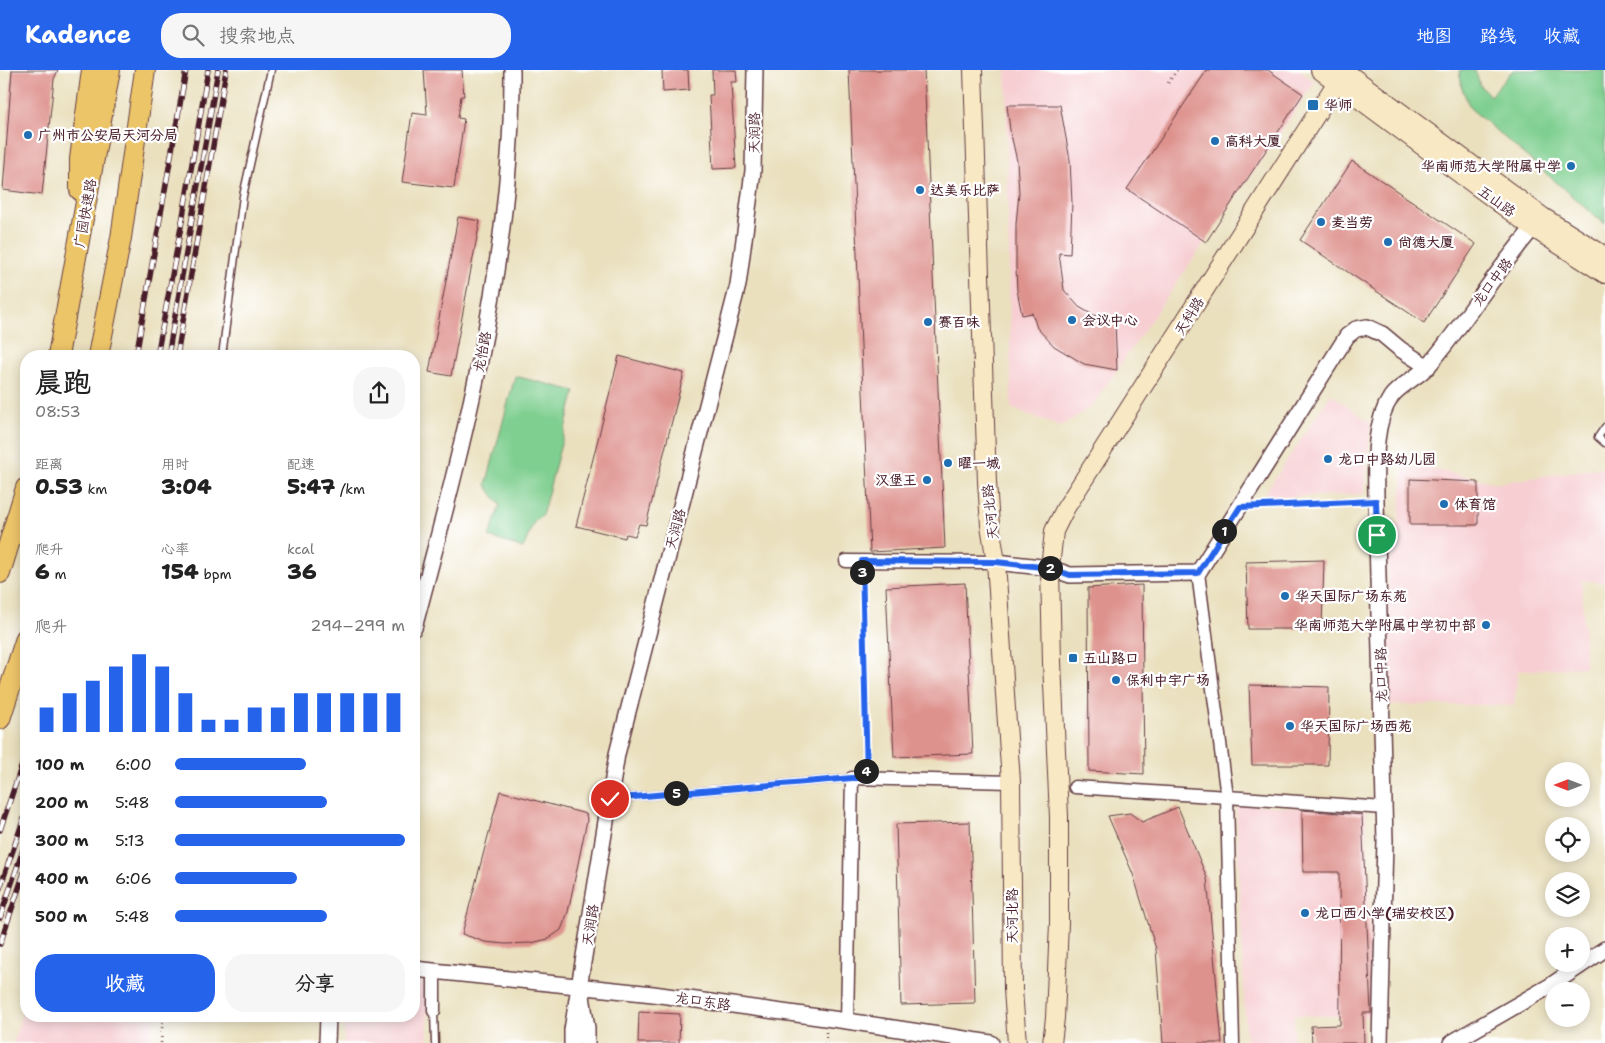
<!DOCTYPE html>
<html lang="zh">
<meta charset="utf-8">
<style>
:root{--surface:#fff;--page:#f6f6f6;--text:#222;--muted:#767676;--accent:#2563eb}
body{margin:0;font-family:"Shantell Sans","LXGW WenKai TC",sans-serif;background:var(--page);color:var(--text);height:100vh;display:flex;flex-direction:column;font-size:19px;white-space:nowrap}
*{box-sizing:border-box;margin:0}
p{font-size:16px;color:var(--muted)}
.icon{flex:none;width:28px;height:28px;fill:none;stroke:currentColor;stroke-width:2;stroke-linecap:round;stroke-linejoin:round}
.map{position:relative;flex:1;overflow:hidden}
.details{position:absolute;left:20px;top:280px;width:400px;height:672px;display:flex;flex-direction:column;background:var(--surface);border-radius:20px;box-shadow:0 2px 12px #0003}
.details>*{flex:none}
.needle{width:32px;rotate:270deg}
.buttons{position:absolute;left:1545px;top:692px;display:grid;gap:10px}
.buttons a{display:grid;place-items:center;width:45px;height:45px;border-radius:50%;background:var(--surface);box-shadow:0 2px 12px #0003;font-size:25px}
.pin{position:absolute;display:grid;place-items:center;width:42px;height:42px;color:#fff;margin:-21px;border:2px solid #fff;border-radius:50%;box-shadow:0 1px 5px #0007}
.km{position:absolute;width:25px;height:25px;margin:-12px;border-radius:50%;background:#222;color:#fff;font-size:14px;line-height:25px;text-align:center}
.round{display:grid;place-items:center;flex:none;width:52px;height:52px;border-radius:20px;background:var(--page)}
.overview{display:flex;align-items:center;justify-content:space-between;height:85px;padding:0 15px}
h1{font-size:28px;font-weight:800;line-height:38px}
.metrics{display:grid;grid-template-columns:repeat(3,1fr);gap:8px;height:85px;padding:5px 15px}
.metrics div{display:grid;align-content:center}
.metrics b{font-size:21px;font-weight:800}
.metrics small{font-size:14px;font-weight:400}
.metrics p{font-size:14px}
.chart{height:140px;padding:10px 15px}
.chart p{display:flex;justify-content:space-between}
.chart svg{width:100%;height:90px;margin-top:5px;stroke:var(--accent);stroke-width:6}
.action{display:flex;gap:10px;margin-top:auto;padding:10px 15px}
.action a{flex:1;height:58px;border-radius:20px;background:var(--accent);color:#fff;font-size:20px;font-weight:800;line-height:58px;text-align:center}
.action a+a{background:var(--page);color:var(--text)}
ul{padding:0 15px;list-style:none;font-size:16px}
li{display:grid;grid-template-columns:80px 60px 1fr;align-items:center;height:38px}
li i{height:12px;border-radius:6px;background:var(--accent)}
header{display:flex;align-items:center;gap:30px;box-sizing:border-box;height:70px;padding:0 25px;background:var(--accent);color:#fff}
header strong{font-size:24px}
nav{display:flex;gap:28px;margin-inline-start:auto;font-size:18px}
.search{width:350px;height:45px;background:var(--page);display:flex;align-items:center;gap:12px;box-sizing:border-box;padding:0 18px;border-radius:20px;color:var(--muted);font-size:19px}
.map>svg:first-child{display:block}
.built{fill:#f7cfd3}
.green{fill:#7fcf90;stroke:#64775e}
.building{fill:#de928d}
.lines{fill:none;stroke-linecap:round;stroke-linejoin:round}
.service-casing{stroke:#623c41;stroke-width:9}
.minor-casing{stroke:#623c41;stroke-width:15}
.tertiary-casing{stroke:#623c41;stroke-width:18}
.secondary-casing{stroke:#623c41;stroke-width:20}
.trunk-casing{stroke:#623c41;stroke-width:22}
.path{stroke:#623c41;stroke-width:2.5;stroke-dasharray:1 4;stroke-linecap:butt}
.service{stroke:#fff;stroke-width:6}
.minor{stroke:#fff;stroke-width:12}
.tertiary{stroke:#fff;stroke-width:15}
.secondary{stroke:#f8e8c3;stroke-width:18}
.trunk{stroke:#edc569;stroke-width:20}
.rail-casing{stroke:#4a1f2b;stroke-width:5.5}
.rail{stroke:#fff;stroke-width:4;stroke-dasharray:11;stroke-linecap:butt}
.route-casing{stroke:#fff;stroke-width:10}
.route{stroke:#2563eb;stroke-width:6}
.poi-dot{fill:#1f6fb2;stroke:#fff;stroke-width:2}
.labels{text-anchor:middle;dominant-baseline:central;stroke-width:4.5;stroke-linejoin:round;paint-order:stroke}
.poi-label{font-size:14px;font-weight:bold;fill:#4a1f2b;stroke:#fff;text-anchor:start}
.street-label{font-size:14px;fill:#4a1f2b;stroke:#fff}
</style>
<header>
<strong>Kadence</strong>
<div class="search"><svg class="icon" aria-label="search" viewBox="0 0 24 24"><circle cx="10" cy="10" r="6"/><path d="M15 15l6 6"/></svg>搜索地点</div>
<nav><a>地图</a><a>路线</a><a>收藏</a></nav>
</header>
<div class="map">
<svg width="1605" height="973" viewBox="0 0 1605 973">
<rect width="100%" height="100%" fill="#fff"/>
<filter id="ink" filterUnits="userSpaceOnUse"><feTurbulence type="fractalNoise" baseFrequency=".02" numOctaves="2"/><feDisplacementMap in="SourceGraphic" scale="10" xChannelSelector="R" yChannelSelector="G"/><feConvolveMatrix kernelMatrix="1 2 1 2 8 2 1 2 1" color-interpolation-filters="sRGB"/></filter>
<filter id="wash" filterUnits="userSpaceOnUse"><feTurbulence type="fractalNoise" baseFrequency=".0096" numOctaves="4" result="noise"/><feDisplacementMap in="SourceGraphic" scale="20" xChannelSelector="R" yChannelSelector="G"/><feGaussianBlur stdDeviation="1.12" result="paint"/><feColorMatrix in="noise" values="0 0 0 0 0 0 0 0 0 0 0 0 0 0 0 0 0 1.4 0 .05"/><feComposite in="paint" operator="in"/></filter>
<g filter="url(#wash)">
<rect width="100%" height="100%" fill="#eae0be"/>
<path class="built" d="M1006,0H1300L1315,12L1092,336L1061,357L1011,338Z
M1331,324L1371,353L1364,424L1262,428Z
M1404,393L1497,413L1605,397V513L1582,510L1585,597L1518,601L1514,635H1389L1388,479L1399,451Z
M1236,734L1366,741L1374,947L1294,945L1293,973H1246Z
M414,911L427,912L428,973H344V946H414Z
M26,931V946H154L151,973H13Z"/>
<path class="green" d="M1459,0H1475L1480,15L1490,26L1513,0H1605V154L1470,38L1462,18Z
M515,306L575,321L542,446L535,450L523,478L489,467L500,435L486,415Z"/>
<g id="blocks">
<path class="building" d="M12,0H58L54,9L42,125L3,120Z
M424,0H462L464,26H461L458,48L464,49L454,118L402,112L412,43L427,45Z
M662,0H688L689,20L663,22Z
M712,0H736L737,12H731L736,98L713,99L709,25H713Z
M849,0H924L945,478L870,482Z
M1207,0H1268L1303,24L1206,172L1127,119Z
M1007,35H1060L1070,90L1072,133L1070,184L1059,183L1064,220L1079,237L1093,245L1115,251L1117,300L1084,294L1054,276L1037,258L1032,243L1022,245L1017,220L1016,198V154L1019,123L1017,91L1010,60Z
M1352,91L1476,174L1424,253L1300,170Z
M458,147L480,151L451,306L429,302Z
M619,286L684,303L646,455L639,454L635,466L626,464L625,468L576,456Z
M1410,409L1478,412V455H1410Z
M1324,490L1322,559H1248L1246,492Z
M965,513L973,684L894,687L886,517Z
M1142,515L1144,704L1089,701L1088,518Z
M1249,615L1329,617L1328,695H1252Z
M500,721L586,744L587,750L568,842L561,860L548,869L531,873L505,874L485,872L462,864Z
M1178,737L1207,808L1222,973H1163L1156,879L1133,804L1108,746L1130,743L1142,752Z
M1302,740L1362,745L1371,943H1363L1364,973H1312L1311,956L1340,955L1339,802H1303Z
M970,752L975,933L901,935L896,754Z
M639,942L680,944L679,973H638Z"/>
</g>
</g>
<g filter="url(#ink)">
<use href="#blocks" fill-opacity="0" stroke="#623c41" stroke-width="1"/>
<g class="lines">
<g class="service-casing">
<path id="service" d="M222,286L243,126L271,0
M1605,357L1598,367L1605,373
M414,511L426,514
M610,729L852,708
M434,941L435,973"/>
</g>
<g class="minor-casing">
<path id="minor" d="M846,491L996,492
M1198,503L1227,727L1384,738
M1075,717L1227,727L1233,973
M434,901V941
M847,951L852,708L1011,712"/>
</g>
<g class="tertiary-casing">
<path id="tertiary" d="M996,492L1050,498L1070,505L1198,503L1347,266L1356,259L1367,257L1382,264L1400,279L1428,297
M414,558C463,375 513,190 512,0
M414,899L653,924L847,951L991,973
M582,926L587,958V973
M327,973L328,946
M572,973V960L617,684L738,215L753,101L755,0
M1380,973L1385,771L1376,431C1376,399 1372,355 1391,327C1399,315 1419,307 1429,295C1468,249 1499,195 1540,150
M1451,973L1550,916L1605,879"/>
</g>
<g class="secondary-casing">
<path id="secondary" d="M973,0L987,412L990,455L996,492L1011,712L1013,920L1017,973
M1320,0L1533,158L1605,204
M1343,0L1543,147L1605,186
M1052,973L1055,948L1059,853V747L1052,592L1050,498L1054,461L1065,439L1344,1"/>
</g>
<g class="trunk-casing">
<path id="trunk" d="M80,120V89L92,0
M58,286L110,0
M98,286L121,168L145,0
M0,503L26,418
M0,649L26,568"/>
</g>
<path class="path" d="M1168,13L1177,0
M1257,436L1362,432
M862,502L866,697
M161,973L163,946
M826,973V962"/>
<use href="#service" class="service"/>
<use href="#minor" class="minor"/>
<use href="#tertiary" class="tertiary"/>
<use href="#secondary" class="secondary"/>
<use href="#trunk" class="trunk"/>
<g class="rail-casing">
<path id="rail" d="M136,286L186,0
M157,286L183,146L208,0
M168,286L218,0
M177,286L226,0
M0,760L26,683
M0,818L26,742
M0,848L26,771
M0,874L26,797"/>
</g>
<use href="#rail" class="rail"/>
</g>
</g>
<g class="lines" filter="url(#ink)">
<g class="route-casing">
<path id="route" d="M610,729L852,708H867L862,491L996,492L1050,498L1070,505L1198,503L1240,437L1376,431L1377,465"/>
</g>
<use href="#route" class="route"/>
</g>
<g class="poi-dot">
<rect x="1307" y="29" width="12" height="12" rx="2.5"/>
<circle cx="28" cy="65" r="5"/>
<circle cx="1215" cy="71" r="5"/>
<circle cx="1571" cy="96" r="5"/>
<circle cx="920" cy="120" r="5"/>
<circle cx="1321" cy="152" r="5"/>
<circle cx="1388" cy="172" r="5"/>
<circle cx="1072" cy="250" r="5"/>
<circle cx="928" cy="252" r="5"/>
<circle cx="1328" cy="389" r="5"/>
<circle cx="948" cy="393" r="5"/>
<circle cx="927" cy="410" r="5"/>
<circle cx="1444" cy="434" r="5"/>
<circle cx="1285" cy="526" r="5"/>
<circle cx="1486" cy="555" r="5"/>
<rect x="1068" y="583" width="10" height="10" rx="2.5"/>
<circle cx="1116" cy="610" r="5"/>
<circle cx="1290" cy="656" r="5"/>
<circle cx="1305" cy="843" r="5"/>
</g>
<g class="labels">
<g class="poi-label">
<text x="1324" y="35">华师</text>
<text x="38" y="65">广州市公安局天河分局</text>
<text x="1225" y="71">高科大厦</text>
<text x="1561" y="96" text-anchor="end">华南师范大学附属中学</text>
<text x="930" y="120">达美乐比萨</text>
<text x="1331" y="152">麦当劳</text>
<text x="1398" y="172">尚德大厦</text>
<text x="1082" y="250">会议中心</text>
<text x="938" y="252">赛百味</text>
<text x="1338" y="389">龙口中路幼儿园</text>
<text x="958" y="393">曜一城</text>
<text x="917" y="410" text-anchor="end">汉堡王</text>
<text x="1454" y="434">体育馆</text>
<text x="1295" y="526">华天国际广场东苑</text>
<text x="1476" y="555" text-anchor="end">华南师范大学附属中学初中部</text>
<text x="1083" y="588">五山路口</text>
<text x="1126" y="610">保利中宇广场</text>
<text x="1300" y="656">华天国际广场西苑</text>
<text x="1315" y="843">龙口西小学(瑞安校区)</text>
</g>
<g class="street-label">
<text transform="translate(754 63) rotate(-89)">天润路</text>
<text transform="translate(1497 131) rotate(36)">五山路</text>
<text transform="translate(85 143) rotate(-80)">广园快速路</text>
<text transform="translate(1492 212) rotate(-53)">龙口中路</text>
<text transform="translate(1189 246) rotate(-58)">天科路</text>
<text transform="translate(482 282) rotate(-79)">龙怡路</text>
<text transform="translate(990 442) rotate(-96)">天河北路</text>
<text transform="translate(675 459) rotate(-75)">天润路</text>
<text transform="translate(1381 605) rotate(-91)">龙口中路</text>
<text transform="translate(1012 846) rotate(-90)">天河北路</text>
<text transform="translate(590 855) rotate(-81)">天润路</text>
<text transform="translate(703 931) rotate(8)">龙口东路</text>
</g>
</g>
</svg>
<div class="buttons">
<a><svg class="needle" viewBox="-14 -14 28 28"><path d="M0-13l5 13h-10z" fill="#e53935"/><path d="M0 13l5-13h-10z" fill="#767676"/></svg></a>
<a><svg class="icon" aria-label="locate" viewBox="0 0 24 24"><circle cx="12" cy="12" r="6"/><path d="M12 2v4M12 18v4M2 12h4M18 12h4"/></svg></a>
<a><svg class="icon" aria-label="layers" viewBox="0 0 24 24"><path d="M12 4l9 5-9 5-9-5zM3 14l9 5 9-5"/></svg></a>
<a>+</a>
<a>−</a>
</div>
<div class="pin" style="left:1377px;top:465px;background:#1e9e55"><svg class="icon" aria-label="arrive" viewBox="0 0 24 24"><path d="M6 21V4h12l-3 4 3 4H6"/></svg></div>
<div class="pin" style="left:610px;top:729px;background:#d93025"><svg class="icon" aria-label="check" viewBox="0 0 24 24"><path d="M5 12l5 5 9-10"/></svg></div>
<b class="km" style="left:1224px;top:461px">1</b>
<b class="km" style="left:1050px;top:498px">2</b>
<b class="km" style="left:862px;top:502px">3</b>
<b class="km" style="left:866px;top:701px">4</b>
<b class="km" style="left:676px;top:723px">5</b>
<section class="details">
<div class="overview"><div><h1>晨跑</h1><p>08:53</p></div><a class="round"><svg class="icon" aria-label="share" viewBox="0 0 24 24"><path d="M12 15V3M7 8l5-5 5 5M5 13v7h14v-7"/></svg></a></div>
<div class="metrics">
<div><p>距离</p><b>0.53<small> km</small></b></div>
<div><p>用时</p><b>3:04</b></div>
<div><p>配速</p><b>5:47<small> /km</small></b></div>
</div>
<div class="metrics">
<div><p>爬升</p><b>6<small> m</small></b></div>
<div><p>心率</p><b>154<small> bpm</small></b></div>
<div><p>kcal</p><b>36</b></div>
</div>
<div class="chart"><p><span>爬升</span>294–299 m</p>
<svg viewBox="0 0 160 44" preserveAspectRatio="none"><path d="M5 44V32M15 44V25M25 44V19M35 44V12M45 44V6M55 44V12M65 44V25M75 44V38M85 44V38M95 44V32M105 44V32M115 44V25M125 44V25M135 44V25M145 44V25M155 44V25"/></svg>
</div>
<ul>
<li><b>100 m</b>6:00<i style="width:57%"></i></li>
<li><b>200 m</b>5:48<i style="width:66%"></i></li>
<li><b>300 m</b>5:13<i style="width:100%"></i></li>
<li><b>400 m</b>6:06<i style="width:53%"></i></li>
<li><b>500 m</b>5:48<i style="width:66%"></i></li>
</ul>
<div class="action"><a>收藏</a><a>分享</a></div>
</section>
</div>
